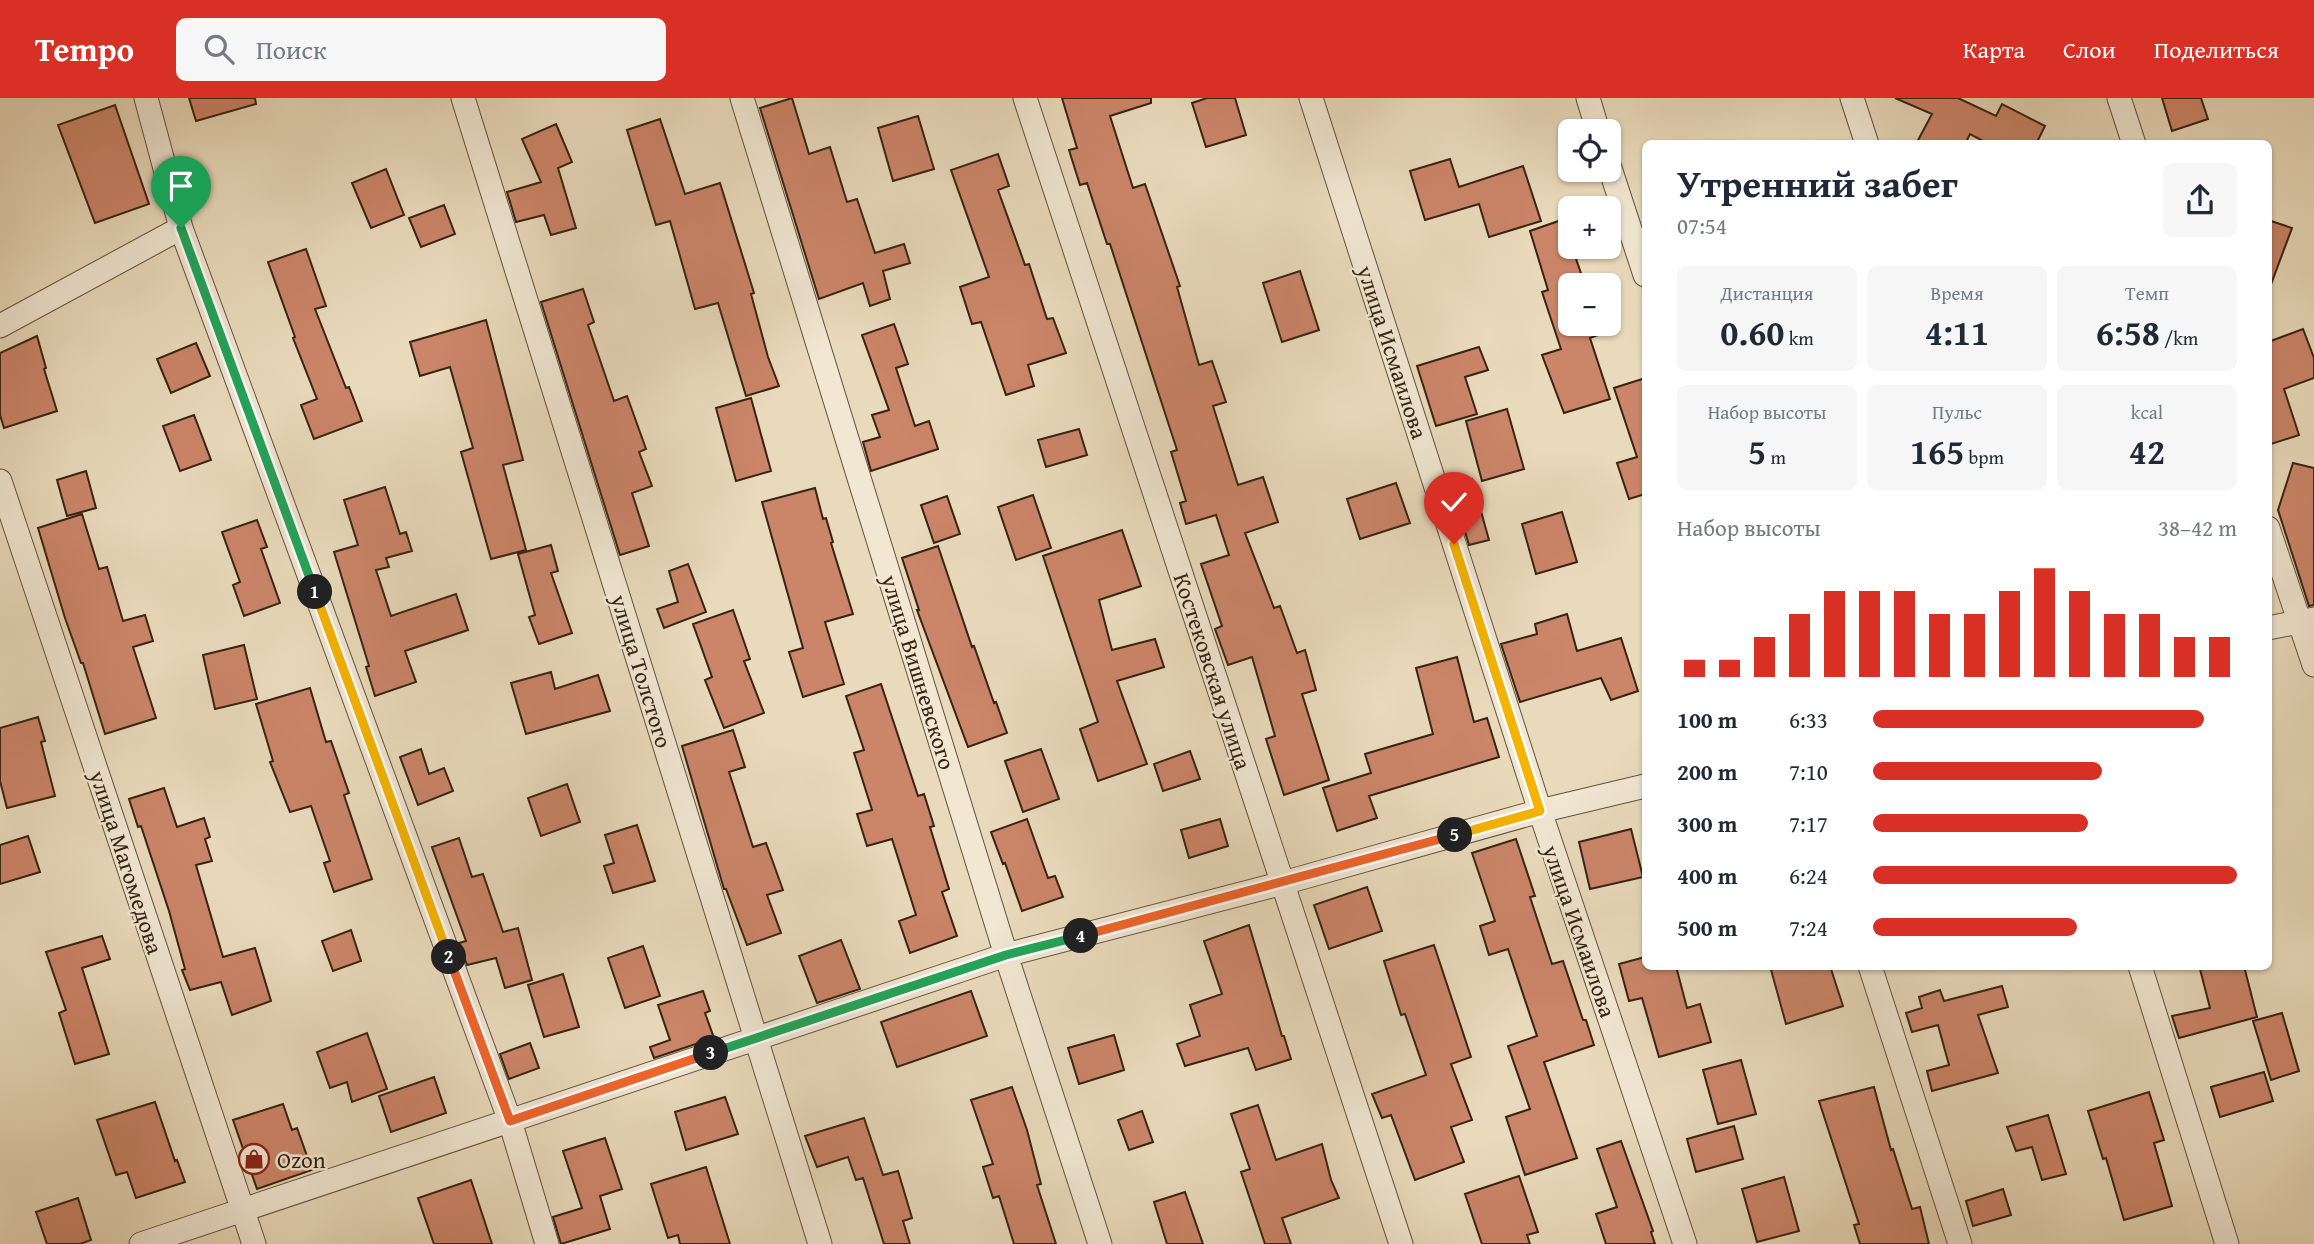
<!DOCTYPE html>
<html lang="ru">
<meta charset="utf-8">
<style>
:root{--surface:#fff;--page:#f6f6f7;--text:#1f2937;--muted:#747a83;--accent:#d93025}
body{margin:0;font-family:"Gentium Book Plus",serif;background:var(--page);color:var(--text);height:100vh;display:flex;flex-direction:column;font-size:26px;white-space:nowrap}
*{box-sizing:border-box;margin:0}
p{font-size:23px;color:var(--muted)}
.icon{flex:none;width:38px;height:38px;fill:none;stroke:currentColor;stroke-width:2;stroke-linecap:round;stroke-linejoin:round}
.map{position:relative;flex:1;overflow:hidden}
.drawer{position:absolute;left:1642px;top:42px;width:630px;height:830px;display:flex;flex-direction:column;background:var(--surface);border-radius:10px;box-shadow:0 2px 5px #0004}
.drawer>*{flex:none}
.tools{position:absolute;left:1558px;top:21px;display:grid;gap:14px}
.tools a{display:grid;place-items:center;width:63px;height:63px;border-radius:10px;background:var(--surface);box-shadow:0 2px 5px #0004;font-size:35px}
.pin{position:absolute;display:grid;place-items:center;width:60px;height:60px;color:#fff;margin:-72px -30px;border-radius:50% 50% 50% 0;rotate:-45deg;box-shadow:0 0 7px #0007}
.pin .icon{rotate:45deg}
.km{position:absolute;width:35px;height:35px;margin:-18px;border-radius:50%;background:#222;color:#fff;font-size:19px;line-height:35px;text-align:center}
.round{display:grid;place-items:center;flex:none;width:74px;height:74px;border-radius:10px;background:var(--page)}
.head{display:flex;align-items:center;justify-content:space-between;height:119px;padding:0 35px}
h1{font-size:38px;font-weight:600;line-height:52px}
.stats{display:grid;grid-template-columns:repeat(3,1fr);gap:10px;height:119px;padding:7px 35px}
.stats div{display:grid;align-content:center;border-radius:10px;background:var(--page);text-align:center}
.stats b{font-size:35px;font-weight:600}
.stats small{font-size:19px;font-weight:400}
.stats p{font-size:19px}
.chart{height:196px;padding:14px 35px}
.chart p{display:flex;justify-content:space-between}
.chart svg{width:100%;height:126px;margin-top:7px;stroke:var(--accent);stroke-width:6}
ul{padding:0 35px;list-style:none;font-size:23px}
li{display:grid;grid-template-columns:112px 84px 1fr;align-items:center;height:52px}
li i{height:18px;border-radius:9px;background:var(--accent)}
header{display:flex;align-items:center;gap:42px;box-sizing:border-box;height:98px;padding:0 35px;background:var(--accent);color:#fff}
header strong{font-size:33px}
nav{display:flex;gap:38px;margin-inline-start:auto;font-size:24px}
.search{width:490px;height:63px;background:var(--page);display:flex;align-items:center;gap:18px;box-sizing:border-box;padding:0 24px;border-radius:10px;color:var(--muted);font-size:26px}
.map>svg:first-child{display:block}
.building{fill:#cb8569;stroke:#362411;stroke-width:2}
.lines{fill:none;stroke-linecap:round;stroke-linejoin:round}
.street-casing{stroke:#63523c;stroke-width:25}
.street{stroke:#f1e7d3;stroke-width:23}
.split-1-casing{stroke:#fff;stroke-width:14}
.split-2-casing{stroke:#fff;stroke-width:14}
.split-3-casing{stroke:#fff;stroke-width:14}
.split-4-casing{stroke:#fff;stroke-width:14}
.split-5-casing{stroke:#fff;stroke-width:14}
.split-6-casing{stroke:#fff;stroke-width:14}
.split-1{stroke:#22a559;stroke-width:9}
.split-2{stroke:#f5b400;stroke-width:9}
.split-3{stroke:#f0652b;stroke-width:9}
.split-4{stroke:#22a559;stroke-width:9}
.split-5{stroke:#f0652b;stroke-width:9}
.split-6{stroke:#f5b400;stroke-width:9}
.labels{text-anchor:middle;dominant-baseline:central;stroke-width:5;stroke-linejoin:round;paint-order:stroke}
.street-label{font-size:23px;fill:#362411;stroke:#f1e7d3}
.poi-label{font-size:23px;fill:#362411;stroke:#f1e7d3;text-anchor:start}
</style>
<header>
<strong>Tempo</strong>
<div class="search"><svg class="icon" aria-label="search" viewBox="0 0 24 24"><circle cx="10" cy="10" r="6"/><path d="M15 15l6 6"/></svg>Поиск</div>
<nav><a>Карта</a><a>Слои</a><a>Поделиться</a></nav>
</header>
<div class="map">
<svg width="2314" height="1146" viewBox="0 0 2314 1146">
<rect width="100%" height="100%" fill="#e9dabb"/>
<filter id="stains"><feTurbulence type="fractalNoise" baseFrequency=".00286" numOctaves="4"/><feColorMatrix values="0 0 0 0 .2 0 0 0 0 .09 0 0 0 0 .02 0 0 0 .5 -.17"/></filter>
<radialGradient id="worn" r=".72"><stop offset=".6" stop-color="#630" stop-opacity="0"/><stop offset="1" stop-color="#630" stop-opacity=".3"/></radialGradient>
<path class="building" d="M189,0H255L256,6L196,23Z
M792,0L809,56L830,49L847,104L857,101L875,155L904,146L910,165L883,173L890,201L870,208L863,185L819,201L760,10Z
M1062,0H1151V5L1110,18L1133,90L1145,86L1180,188L1177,189L1199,267L1212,263L1226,304L1213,308L1238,387L1263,379L1278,424L1245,435L1274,510L1280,508L1297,555L1305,552L1316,592L1302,596L1329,682L1284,697L1266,641L1275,638L1252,559L1228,567L1215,531L1222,528L1201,466L1229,457L1216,417L1186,426L1180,405L1186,403L1171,354L1177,352L1110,146H1107L1087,85L1080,87L1069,52L1077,50Z
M1207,0H1235L1246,37L1206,49L1192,5Z
M1895,0H1958L1996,18L2002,6L2045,28L2036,46H1989L1970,36L1965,46H1916L1932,16Z
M2162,0H2201L2208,21L2172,33Z
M115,7L149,106L95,125L58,27Z
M918,18L934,71L893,83L878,30Z
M660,21L685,96L720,85L754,195L751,196L768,259L779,288L746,298L718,205L695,211L670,123L656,127L627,32Z
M556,26L572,64L558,70L576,130L551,137L544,117L516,124L507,94L541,84L522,41Z
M998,56L1009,88L998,92L1025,167L1029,166L1047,221L1053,220L1066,255L1028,267L1034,288L1006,297L981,224L972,226L960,189L989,179L951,72Z
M1450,61L1459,89L1523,68L1541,123L1489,139L1479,106L1425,122L1410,73Z
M386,71L404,117L371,130L352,85Z
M444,107L455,136L421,149L409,120Z
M1570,119V149H1572L1585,187H1570V226H1598L1601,236L1590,240L1610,301L1564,315L1542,257L1561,251L1542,194L1548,192L1530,133Z
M2268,122L2292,130L2270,189H2268Z
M306,151L326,208L315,211L346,290L349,289L362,323L314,341L301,307L317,301L293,240L295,239L268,164Z
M1300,173L1319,232L1282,244L1263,185Z
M583,191L594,224L588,227L614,303L627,298L646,351L639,354L652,388L632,395L649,448L620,457L541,204Z
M486,222L523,362L503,367L526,452L491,461L461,354L473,350L450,269L420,278L410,244Z
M894,226L908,266L896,270L915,328L929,323L938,351L871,373L863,344L880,339L872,317L889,312L862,237Z
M2303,231L2314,260V280L2284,291L2299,337L2268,347V244Z
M37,238L46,270L44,271L57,313L4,330L0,317V255Z
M196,245L210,278L171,295L157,261Z
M1479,249L1488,272L1465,279L1477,316L1436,328L1417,268Z
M1645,280V396L1629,401L1617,365L1637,359L1614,290Z
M751,300L771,373L736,383L716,310Z
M1507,311L1524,371L1482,383L1466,323Z
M194,317L211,362L180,373L163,328Z
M1079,331L1087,357L1046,369L1038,342Z
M2293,365L2314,370V507L2309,508L2278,412Z
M86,373L96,410L67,418L57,382Z
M1472,381L1489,442L1469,447L1451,386Z
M1396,385L1410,425L1360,441L1347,401Z
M385,389L400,436L406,434L412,453L386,460L389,469L376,472L391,518L456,496L468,532L405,553L416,584L375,598L366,569L369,568L334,454L358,447L344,402Z
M815,390L823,421L826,420L833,444L831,445L853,516L825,524L844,586L803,599L789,554L803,550L762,404Z
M1033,397L1051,450L1016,462L998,409Z
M947,398L960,436L934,445L921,407Z
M1562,414L1577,464L1536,476L1522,426Z
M82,416L99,471L107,469L123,523L145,517L153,543L133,549L156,620L105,636L83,565H81L65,520L38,430Z
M257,422L267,449L261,451L280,505L244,518L233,487L240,484L222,434Z
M1122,432L1141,488L1099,502L1112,552L1155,541L1164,569L1117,583L1147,666L1098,683L1080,631L1098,624L1043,458Z
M551,447L558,473L551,475L572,535L539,546L529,519L535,517L518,456Z
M938,448L972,549L974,548L994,605L996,604L1007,635L968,649L917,512H919L902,460Z
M688,466L706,514L664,530L657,511L678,504L669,473Z
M733,512L750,561L744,563L764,615L724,630L705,582L712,579L693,526Z
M1567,516L1577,553L1621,540L1638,593L1611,602L1601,580L1520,604L1501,546L1537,536L1535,526Z
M244,547L257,601L215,611L203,557Z
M1457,559L1474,624L1487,620L1499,659L1369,698L1377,720L1337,733L1323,690L1371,675L1365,656L1433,636L1416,570Z
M551,574L555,591L598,577L610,613L526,636L511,585Z
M881,586L918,698L924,696L934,728L930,729L949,791L942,794L957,838L910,855L899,823L916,817L892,741L867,748L857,716L872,712L854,655L864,652L846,598Z
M310,590L326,644L331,643L349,695L344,697L372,781L334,794L324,765L330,763L311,708L290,714L270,664L273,663L256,606Z
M38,619L45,643L41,644L55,698L7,710L0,683V630Z
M733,632L745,669L729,674L753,749L766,745L783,792L767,797L781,835L747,847L726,791H724L682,648Z
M421,651L429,676L444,670L453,693L418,707L400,659Z
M1041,651L1059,701L1023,714L1005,663Z
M1190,653L1200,681L1163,693L1154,666Z
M567,686L580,724L541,738L528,700Z
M164,690L177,729L204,720L210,739L205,741L212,763L196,767L223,859L255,850L271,903L232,917L221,884L190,892L182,872L185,871L169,813L141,728L138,729L129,701Z
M1027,721L1048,780L1055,778L1063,799L1022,813L1005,765L1003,766L991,734Z
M1220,721L1228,748L1189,760L1181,732Z
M637,727L655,783L613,795L604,768L614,765L605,737Z
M1631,731L1643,779L1590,791L1579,744Z
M28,738L40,774L0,786V747Z
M459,740L472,779L483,776L503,834L518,830L532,882L505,890L496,860L467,867L459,845L466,843L432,749Z
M1516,741L1535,798L1530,799L1552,866L1563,863L1583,922H1586L1594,947L1544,964L1577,1060L1525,1077L1506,1019L1530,1011L1508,948L1537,938L1508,851L1489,857L1480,828L1495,823L1472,755Z
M1367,789L1382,833L1329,851L1314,807Z
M1249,827L1282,938H1284L1291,961L1256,972L1248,950L1185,968L1177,946L1200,938L1190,907L1222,896L1204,843Z
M351,832L361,863L333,873L322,843Z
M102,838L110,861L82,870L109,956L75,966L59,915L66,912L46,854Z
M841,842L860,891L817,905L799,858Z
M1434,847L1471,959L1451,966L1472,1022L1451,1029L1464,1064L1415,1082L1391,1017L1382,1020L1372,996L1426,977L1405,916L1401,917L1384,863Z
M643,848L660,898L625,910L608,860Z
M1645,859V868H1676L1687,910L1700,906L1711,944L1659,959L1642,900L1629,903L1619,866Z
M1770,868H1830L1843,908L1786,926Z
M2217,868H2244L2257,919L2179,940L2172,918L2210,910L2200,871Z
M563,876L579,929L544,939L528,887Z
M2002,888L2008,909L1978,917L1998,975L1932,993L1927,973L1949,967L1938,927L1912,934L1906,915L1922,910L1919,899L1940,892L1944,903Z
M703,893L710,913L705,915L714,940L654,960L650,949L670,942L658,907Z
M971,893L987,938L897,969L881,924Z
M2282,915L2299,973L2271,982L2253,923Z
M367,935L387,991L352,1004L347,984L330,990L317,954Z
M1114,937L1124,972L1079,986L1068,950Z
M530,945L539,970L509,981L500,956Z
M1741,962L1756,1016L1718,1026L1703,972Z
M2264,974L2273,1003L2220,1019L2211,989Z
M434,979L446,1015L391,1034L379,998Z
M1012,989L1027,1032L1041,1086L1037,1087L1056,1146H1014L999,1098L993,1100L983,1069L993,1066L971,1002Z
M1874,989L1891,1052L1893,1051L1912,1111L1920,1109L1929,1146H1860L1854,1127L1859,1126L1819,1003Z
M2149,994L2164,1042L2154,1045L2172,1108L2124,1122L2106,1060L2103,1061L2088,1013Z
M725,999L738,1036L686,1052L675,1014Z
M155,1004L175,1063L177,1062L185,1084L136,1100L127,1074L116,1077L97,1022Z
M283,1006L292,1032L297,1030L312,1072L257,1091L233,1022Z
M1258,1007L1276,1062L1322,1046L1331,1082L1339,1100L1282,1120L1291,1146H1265L1241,1074L1250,1071L1231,1016Z
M1142,1013L1153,1044L1129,1052L1118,1022Z
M2048,1017L2066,1076L2042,1082L2032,1049L2016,1053L2007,1029Z
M864,1020L883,1077L898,1073L912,1120L903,1123L910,1146H884L863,1080L856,1082L848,1059L817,1069L805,1038Z
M1734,1028L1743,1061L1696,1074L1687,1041Z
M605,1040L622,1091L600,1098L610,1131L561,1146L553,1119L582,1110L563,1053Z
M1621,1043L1653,1133L1651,1134L1655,1146H1606L1596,1116L1617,1109L1597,1051Z
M706,1069L730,1146H680L678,1137L668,1140L651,1086Z
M1519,1078L1538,1134L1527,1137L1530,1146H1482L1465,1096Z
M1784,1079L1799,1133L1757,1144L1742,1091Z
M471,1082L492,1146H434L418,1100Z
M2003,1091L2011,1117L1973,1128L1966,1103Z
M1185,1094L1203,1146H1167L1154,1104Z
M78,1100L91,1142L80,1146H47L36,1114Z"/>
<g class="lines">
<g class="street-casing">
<path id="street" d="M146,0L181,130L510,1023L547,1146
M463,0L820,1146
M742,0L1006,857L1100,1146
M1025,0L1401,1146
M1311,0L1540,713L1685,1146
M1588,0L1598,33
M1852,0L1867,46
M2119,0L2134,46
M1608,64L1645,177
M0,228L181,130
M0,383L254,1146
M2268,430L2314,567
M2268,530L2314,521
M1870,868L1960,1146
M2140,868L2227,1146
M141,1146L1006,857L1283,785L1540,713L1645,688"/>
</g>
<use href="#street" class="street"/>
</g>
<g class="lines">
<g class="split-1-casing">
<path id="split-1" d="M181,130L315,494"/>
</g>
<g class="split-2-casing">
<path id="split-2" d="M315,494L449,859"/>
</g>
<g class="split-3-casing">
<path id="split-3" d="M449,859L510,1023L711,955"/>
</g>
<g class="split-4-casing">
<path id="split-4" d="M711,955L1006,857L1081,838"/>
</g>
<g class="split-5-casing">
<path id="split-5" d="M1081,838L1455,737"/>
</g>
<g class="split-6-casing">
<path id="split-6" d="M1454,446L1540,713L1455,737"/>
</g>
<use href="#split-1" class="split-1"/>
<use href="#split-2" class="split-2"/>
<use href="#split-3" class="split-3"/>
<use href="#split-4" class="split-4"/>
<use href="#split-5" class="split-5"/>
<use href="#split-6" class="split-6"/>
</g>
<defs>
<g id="shop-ring" transform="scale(1.575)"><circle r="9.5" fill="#f1e7d3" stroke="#8f2418" stroke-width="1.5"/><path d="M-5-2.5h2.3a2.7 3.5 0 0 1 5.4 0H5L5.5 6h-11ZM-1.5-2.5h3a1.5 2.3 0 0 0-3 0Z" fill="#8f2418"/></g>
</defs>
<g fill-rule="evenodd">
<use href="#shop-ring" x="254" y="1061"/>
</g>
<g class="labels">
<g class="street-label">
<text transform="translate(1393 254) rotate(72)">улица Исмаилова</text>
<text transform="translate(642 573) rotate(73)">улица Толстого</text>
<text transform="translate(1213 573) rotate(72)">Костековская улица</text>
<text transform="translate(919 574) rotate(73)">улица Вишневского</text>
<text transform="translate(127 764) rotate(72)">улица Магомедова</text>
<text transform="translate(1580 833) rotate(71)">улица Исмаилова</text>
</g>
<g class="poi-label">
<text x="277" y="1061">Ozon</text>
</g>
</g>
<rect width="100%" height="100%" filter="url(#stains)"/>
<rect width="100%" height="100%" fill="url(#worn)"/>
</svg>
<div class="tools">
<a><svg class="icon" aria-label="locate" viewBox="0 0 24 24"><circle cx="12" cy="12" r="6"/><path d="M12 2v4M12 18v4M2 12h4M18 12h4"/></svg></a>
<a>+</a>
<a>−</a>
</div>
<div class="pin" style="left:181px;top:130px;background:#1e9e55"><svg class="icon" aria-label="arrive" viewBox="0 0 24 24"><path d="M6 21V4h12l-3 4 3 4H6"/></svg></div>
<div class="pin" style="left:1454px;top:446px;background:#d93025"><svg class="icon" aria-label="check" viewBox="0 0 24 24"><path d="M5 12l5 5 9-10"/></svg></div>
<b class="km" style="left:315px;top:494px">1</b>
<b class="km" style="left:449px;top:859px">2</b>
<b class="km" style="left:711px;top:955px">3</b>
<b class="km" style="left:1081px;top:838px">4</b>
<b class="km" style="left:1455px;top:737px">5</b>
<section class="drawer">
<div class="head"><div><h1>Утренний забег</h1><p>07:54</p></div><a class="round"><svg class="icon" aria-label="share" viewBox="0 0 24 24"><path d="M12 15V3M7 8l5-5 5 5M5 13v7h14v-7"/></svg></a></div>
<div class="stats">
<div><p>Дистанция</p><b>0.60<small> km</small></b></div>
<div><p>Время</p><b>4:11</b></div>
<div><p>Темп</p><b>6:58<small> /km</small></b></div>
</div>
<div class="stats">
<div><p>Набор высоты</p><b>5<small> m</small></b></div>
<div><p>Пульс</p><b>165<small> bpm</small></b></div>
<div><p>kcal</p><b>42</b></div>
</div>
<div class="chart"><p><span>Набор высоты</span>38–42 m</p>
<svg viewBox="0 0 160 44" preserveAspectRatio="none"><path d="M5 44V38M15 44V38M25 44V30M35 44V22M45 44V14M55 44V14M65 44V14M75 44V22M85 44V22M95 44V14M105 44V6M115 44V14M125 44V22M135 44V22M145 44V30M155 44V30"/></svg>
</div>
<ul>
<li><b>100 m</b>6:33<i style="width:91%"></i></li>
<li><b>200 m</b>7:10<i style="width:63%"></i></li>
<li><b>300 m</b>7:17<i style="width:59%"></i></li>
<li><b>400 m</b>6:24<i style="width:100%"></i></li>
<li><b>500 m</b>7:24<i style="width:56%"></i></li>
</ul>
</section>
</div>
